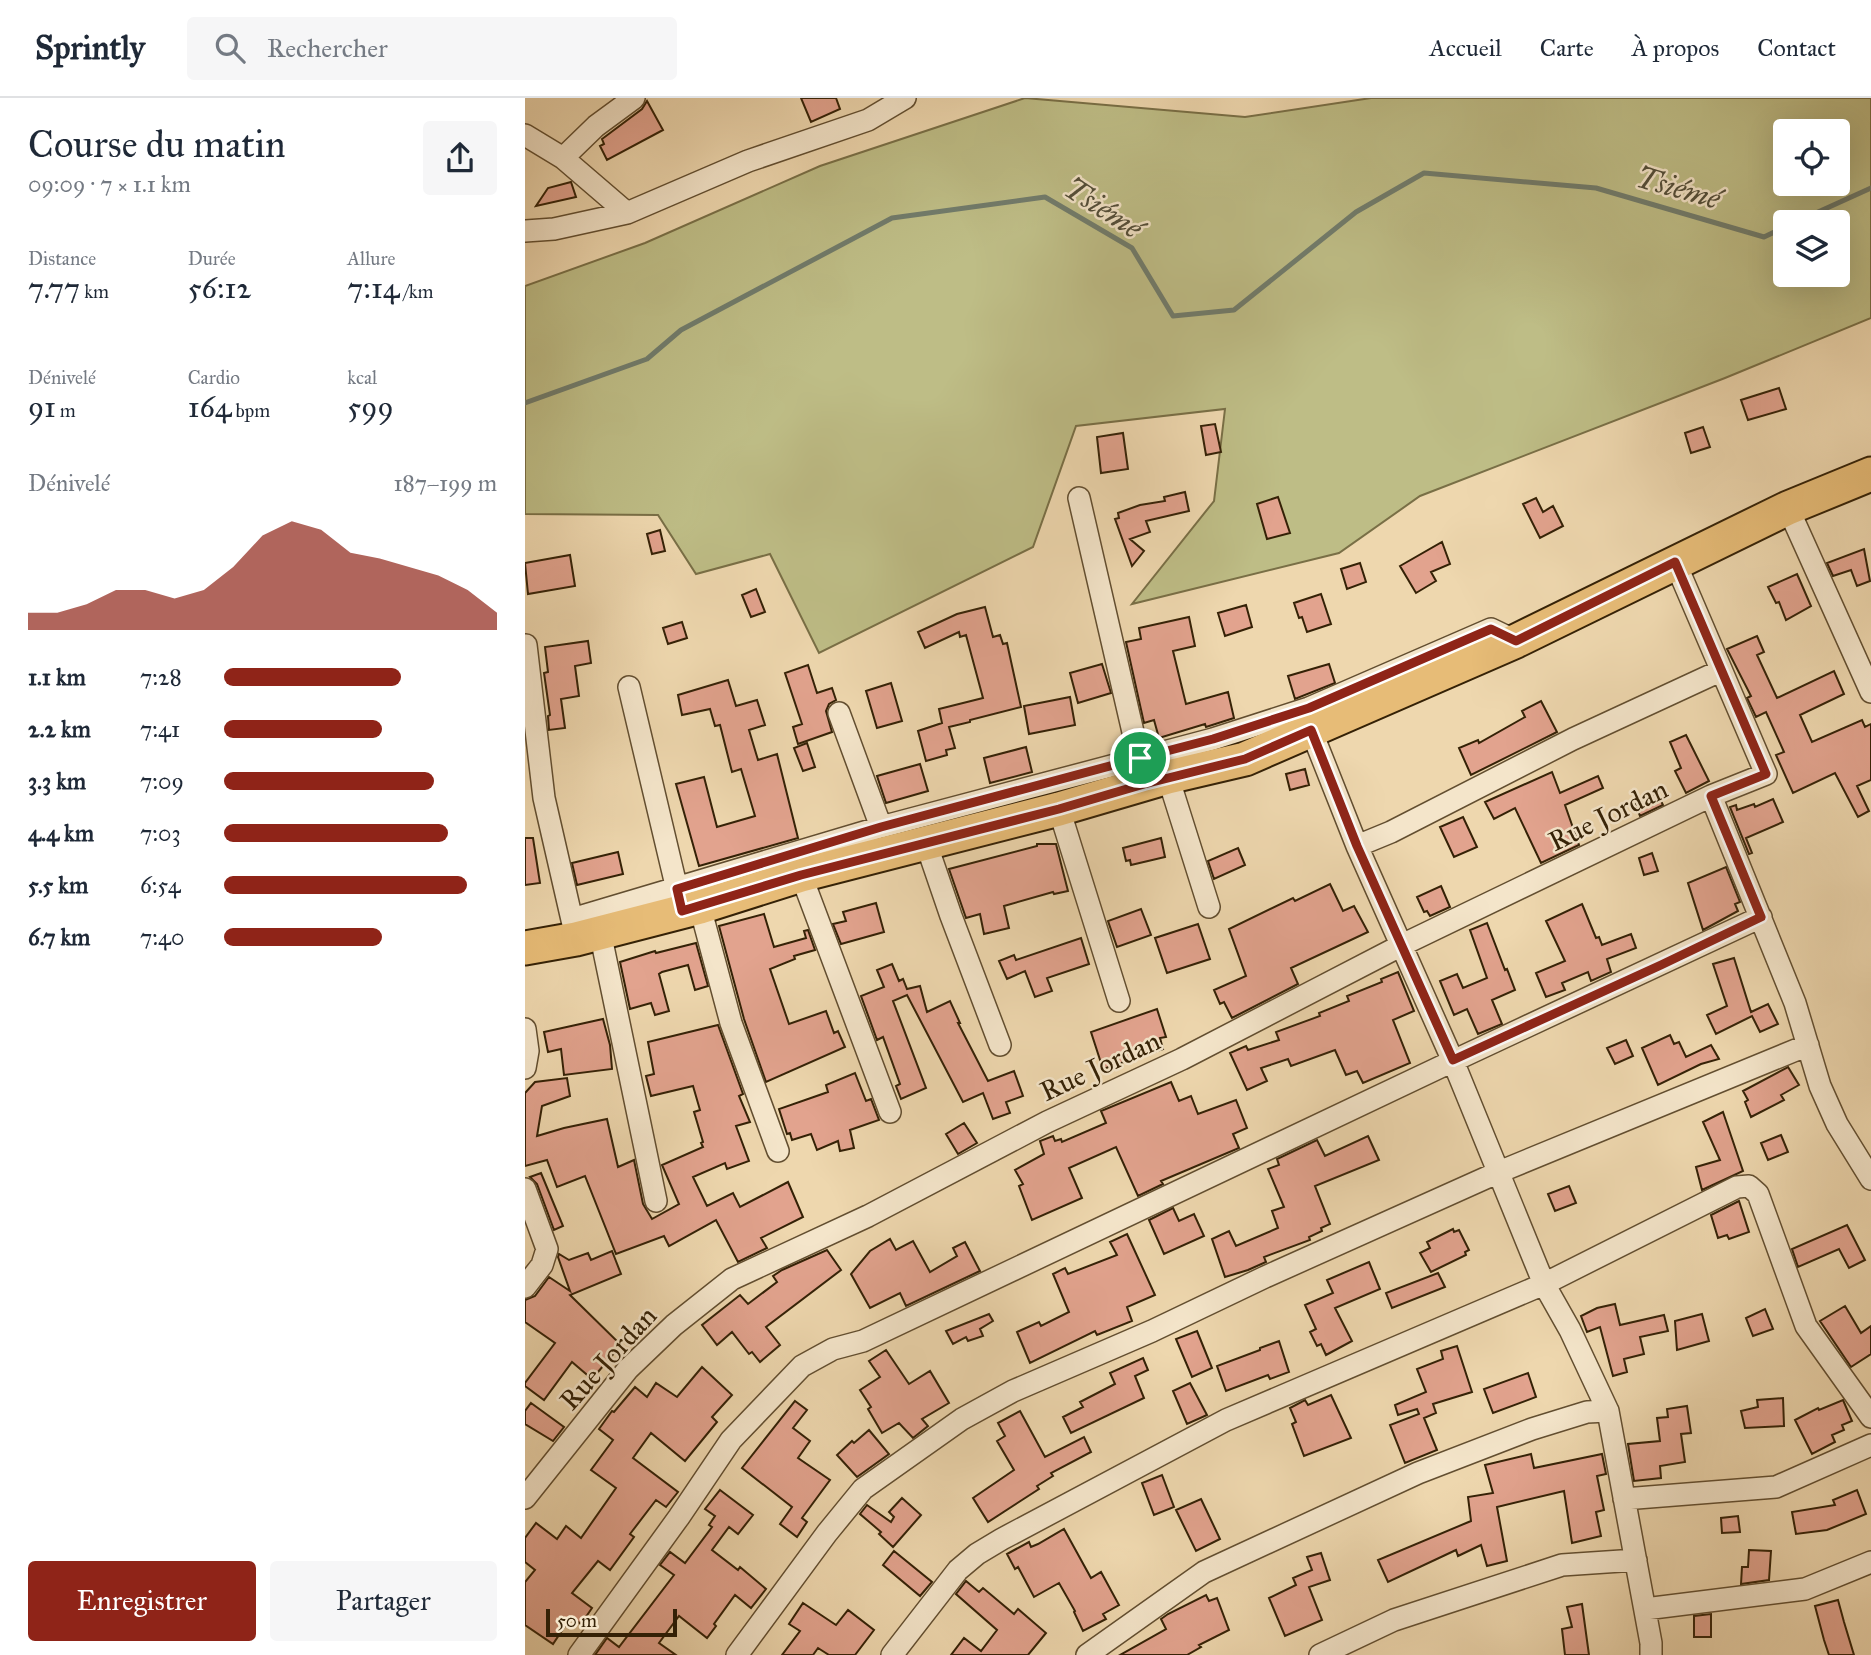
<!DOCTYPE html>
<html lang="fr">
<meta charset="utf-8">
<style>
:root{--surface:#fff;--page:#f6f6f7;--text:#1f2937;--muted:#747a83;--line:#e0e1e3;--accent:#8f2418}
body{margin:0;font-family:"IM FELL Great Primer",serif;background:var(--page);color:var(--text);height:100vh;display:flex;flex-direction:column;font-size:26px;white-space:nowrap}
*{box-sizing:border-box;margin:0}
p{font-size:23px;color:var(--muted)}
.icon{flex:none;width:38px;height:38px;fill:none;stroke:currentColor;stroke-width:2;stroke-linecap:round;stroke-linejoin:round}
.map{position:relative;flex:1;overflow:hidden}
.details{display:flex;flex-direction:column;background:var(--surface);width:525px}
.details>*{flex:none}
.buttons{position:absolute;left:1248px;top:21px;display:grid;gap:14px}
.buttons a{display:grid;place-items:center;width:77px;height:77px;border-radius:7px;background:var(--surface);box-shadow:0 7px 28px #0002;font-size:35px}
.scale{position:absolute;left:21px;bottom:18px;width:131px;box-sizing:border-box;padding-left:7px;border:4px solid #342106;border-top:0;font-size:19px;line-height:24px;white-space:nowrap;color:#342106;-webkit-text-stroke:5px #f4e5ca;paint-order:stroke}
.pin{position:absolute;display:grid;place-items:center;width:60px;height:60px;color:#fff;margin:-30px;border:4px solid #fff;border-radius:50%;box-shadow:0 2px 7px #0007}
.round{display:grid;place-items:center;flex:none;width:74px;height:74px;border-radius:7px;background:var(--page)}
.head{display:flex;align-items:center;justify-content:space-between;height:119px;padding:0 28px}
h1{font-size:38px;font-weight:600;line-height:52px}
.metrics{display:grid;grid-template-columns:repeat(3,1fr);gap:10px;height:119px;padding:7px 28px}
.metrics div{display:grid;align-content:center}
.metrics b{font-size:30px;font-weight:600}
.metrics small{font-size:19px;font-weight:400}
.metrics p{font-size:19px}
.chart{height:196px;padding:14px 28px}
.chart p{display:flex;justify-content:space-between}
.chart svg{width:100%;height:126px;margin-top:7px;fill:var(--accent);opacity:.7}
.button{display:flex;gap:14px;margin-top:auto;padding:14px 28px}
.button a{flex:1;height:80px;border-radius:7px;background:var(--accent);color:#fff;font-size:28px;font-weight:600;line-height:80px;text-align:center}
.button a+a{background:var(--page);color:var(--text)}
ul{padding:0 28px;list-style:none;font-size:23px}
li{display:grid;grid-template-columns:112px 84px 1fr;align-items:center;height:52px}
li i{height:18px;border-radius:9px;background:var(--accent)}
header{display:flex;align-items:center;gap:42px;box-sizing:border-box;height:98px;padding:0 35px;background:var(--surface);border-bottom:2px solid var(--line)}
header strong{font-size:33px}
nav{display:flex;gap:38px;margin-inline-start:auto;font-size:24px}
.search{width:490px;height:63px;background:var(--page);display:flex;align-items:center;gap:18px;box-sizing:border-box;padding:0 24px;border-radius:7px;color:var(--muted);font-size:26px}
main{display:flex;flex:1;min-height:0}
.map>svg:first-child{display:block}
.green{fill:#bebd86;stroke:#796f46;stroke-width:2;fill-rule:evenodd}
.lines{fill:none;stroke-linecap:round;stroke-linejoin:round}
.stream{stroke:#717c6c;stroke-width:5}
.building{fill:#e2a38e;stroke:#342106;stroke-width:2}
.street-casing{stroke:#624e30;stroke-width:24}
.primary-casing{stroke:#342106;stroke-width:37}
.street{stroke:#f4e5ca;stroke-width:21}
.primary{stroke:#e7bc77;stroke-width:33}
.route-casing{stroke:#fff;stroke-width:14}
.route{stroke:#8f2418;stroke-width:9}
.labels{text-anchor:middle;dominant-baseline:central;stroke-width:5;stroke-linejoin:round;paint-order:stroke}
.street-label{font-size:28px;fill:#342106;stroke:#f4e5ca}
.water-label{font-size:30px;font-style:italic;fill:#534e39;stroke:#f4e5ca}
</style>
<header>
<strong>Sprintly</strong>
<div class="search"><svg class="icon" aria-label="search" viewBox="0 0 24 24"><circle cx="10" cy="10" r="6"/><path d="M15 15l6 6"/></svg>Rechercher</div>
<nav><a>Accueil</a><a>Carte</a><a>À propos</a><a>Contact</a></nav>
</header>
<main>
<section class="details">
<div class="head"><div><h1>Course du matin</h1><p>09:09 · 7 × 1.1 km</p></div><a class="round"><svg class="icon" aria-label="share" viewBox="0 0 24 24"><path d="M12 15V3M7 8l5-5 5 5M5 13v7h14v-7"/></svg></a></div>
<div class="metrics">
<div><p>Distance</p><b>7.77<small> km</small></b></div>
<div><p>Durée</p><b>56:12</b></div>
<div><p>Allure</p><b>7:14<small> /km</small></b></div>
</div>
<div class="metrics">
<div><p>Dénivelé</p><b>91<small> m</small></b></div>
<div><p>Cardio</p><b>164<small> bpm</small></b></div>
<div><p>kcal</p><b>599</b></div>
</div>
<div class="chart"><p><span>Dénivelé</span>187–199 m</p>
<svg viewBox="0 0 160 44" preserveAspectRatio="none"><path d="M0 44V38L10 38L20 35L30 30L40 30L50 33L60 30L70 22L80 11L90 6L100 9L110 17L120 19L130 22L140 25L150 30L160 38V44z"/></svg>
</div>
<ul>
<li><b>1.1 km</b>7:28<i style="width:65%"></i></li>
<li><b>2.2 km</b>7:41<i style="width:58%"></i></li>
<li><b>3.3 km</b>7:09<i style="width:77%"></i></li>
<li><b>4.4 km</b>7:03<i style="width:82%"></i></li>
<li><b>5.5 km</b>6:54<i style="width:89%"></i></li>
<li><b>6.7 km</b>7:40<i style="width:58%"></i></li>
</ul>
<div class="button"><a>Enregistrer</a><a>Partager</a></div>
</section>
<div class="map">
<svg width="1346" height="1557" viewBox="0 0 1346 1557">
<rect width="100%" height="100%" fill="#eed7ae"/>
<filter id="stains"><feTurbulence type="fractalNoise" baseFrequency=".00286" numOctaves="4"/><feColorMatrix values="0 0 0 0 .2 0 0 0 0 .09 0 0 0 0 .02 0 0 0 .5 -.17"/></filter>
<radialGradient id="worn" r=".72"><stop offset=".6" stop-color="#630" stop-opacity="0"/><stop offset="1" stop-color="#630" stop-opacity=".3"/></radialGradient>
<path class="green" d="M500,0L720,19L846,0H1346V220L1200,280L895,398L814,455L607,506L689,403L700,311L551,328L508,449L294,555L245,456L171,476L133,417L0,416V188L120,145L295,68ZM1260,33H1312V86H1260ZM1260,124H1312V177H1260Z"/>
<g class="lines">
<path class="stream" d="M1271,124L1346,90
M0,305L122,261L156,232L367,120L520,99L607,150L648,218L709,212L831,114L899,75L1071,90L1239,139L1260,129"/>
</g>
<path class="building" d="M276,0H311L315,11L286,24Z
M122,3L138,32L82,62L75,48L79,46L77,41L117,11Z
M46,84L51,99L11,108L23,90Z
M1254,290L1261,311L1223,322L1216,302Z
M690,326L696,354L681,357L676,328Z
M1178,329L1185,349L1166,355L1160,335Z
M598,335L603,371L576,375L572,339Z
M660,394L664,413L621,423L625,434L605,441L619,453L607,468L590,421L594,420L593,415L615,407L640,403L639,399Z
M753,399L765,435L742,441L732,406Z
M1011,400L1018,414L1028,408L1038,428L1015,440L998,406Z
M135,432L140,453L127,456L122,436Z
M917,444L925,466L906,474L911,483L891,495L875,468Z
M1339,451L1345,483L1332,488L1326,472L1308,478L1302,465Z
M45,457L50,488L3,496L0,465Z
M835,465L841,484L822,491L816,471Z
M1272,476L1286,508L1261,522L1254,504L1251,505L1243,489Z
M231,491L240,514L226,519L217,497Z
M796,496L806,526L782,534L777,519L774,520L769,505Z
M721,507L727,529L700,538L693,515Z
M460,509L468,539L475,537L478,546L482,545L496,609L445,622V624L424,629L430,650L421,652L422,657L401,663L393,633L417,625L414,611L458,600L441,537L435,539L434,534L400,550L393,534L432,516Z
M664,519L670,548L648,553L661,606L703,594L709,620L681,629L680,626L634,640L629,622L619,625L601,544L616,541L614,530Z
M157,524L162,540L143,546L138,530Z
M1232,538L1239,554L1232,557L1252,600L1309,573L1319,596L1275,617L1287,644L1337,622L1340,629L1346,626V682L1332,688L1344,713L1333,719L1310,675L1268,695L1251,657L1259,654L1241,614L1231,619L1222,600L1226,598L1202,551Z
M63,543L66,565L50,568L54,598L36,601L40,630L24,632L23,618L25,617L19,575L23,574L20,549Z
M577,566L586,595L553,605L545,575Z
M804,566L810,585L770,601L763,578Z
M283,567L292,595L307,590L311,602L304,606L301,613L307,634L273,646L268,629L277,626L260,575Z
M203,582L211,608L232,602L240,627L224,632L233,662L252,656L273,740L174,768L151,686L179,679L192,729L230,718L216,671L207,674L195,627L190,628L185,611L157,617L153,597Z
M366,585L377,623L352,630L341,593Z
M545,599L550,627L504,636L499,608Z
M1016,603L1032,634L946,677L934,650L953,642L954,645L1000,619L997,613Z
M1161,637L1184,683L1161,695L1150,673L1156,670L1145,644Z
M282,645L290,669L278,673L269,650Z
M501,649L507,674L465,685L459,660Z
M395,666L403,693L361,705L352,678Z
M780,671L784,687L765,692L761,676Z
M1027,674L1035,695L1073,678L1078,690L1040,707L1054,747L1016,765L990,710L969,721L960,704Z
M1132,695L1138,707L1115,718L1110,706Z
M1248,701L1258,724L1221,740L1227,755L1224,756L1205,709L1211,707L1212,712L1229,706L1230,709Z
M938,719L952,749L929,759L915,729Z
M0,740H8L15,785L0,787Z
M636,740L640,759L606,767L605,762L601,763L598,750Z
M512,746H531L543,793L529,796L528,794L479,808L484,830L459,836L455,816L441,820L424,771L512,748Z
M713,750L720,767L689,781L683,763Z
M93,754L98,776L52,787L47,765Z
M1127,755L1133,773L1119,777L1114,760Z
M1201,769L1215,804L1210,806L1213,813L1178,832L1163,785Z
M805,786L818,813L829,808L843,834L766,870L773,886L707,920L699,904L695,906L689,892L721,878L704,831L768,800L770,803Z
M916,788L925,809L905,818L902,813L899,814L892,799Z
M351,805L359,834L316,846L308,826L321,823L318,814Z
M1057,806L1071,840L1074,839L1077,847L1106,836L1111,850L1082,861L1086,874L1066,883L1063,874L1037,885L1040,892L1021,899L1011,875L1040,863L1021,823Z
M616,811L626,837L592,849L583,823Z
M239,816L249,849L281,840L279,833L283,832L290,852L269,858L270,861L245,871L264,926L301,913L309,935L313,933L320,949L241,984L219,921L194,828Z
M962,825L980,872L982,871L990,892L967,902L977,926L953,936L942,911L929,917L915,883L932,876L938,890L962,880L945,832Z
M673,826L685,861L642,875L630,840Z
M556,840L564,866L522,880L527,893L510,899L500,873L482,881L474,863L489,857L491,862Z
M171,845L183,888L170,892L163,867L137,874L134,876L144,913L130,917L126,905L105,911L95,864L130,853L131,855Z
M1209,860L1226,914L1243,906L1253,926L1235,934L1227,918L1191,936L1182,917L1202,908L1188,866Z
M367,866L374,883L378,881L382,891L395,888L402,914L425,903L435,925H433L463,983L489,973L498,998L481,1004L485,1015L468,1021L458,995L438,1004L382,897L368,903L401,990L376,1001L371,988L375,986L358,939L352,942L336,898L359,889L352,872Z
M873,874L889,913L868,922L885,965L838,985L832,973L821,977L810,952L766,968L763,961L736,970L742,983L722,992L705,955L721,948L723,952L754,942L751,934L795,918L794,915L824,903L822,898L857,884L856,881Z
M632,911L641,939L635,940L638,951L578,971L566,934Z
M78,921L85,947L87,971L39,977L36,951L23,954L19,934Z
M193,927L218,996L214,998L225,1024L211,1028L224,1063L202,1071L200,1065L168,1079L182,1108L208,1095L215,1109L263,1084L278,1119L236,1140L242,1150L213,1164L191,1122L144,1148L139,1138L91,1156L60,1078L32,1089L22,1062L0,1068V995L10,984L42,980L45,998L17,1008L12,1038L39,1030L82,1021L93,1069L109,1062L118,1106L127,1121L154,1106L137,1067L178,1049L176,1045L178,1044L169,1014L175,1012L168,988L126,998L121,978L129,976L123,944Z
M1145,937L1149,946L1154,944L1161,959L1186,947L1194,961L1176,966L1133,987L1117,950Z
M1101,942L1108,958L1090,966L1082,950Z
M1263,969L1274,987L1256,997L1259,1002L1226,1019L1220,1004L1223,1002L1218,993Z
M330,975L341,1003L346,1001L354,1022L325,1032L329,1050L315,1053L313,1043L292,1052L286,1036L267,1042L265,1035L262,1036L254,1011L303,994L301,987Z
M646,984L654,1003L666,998L673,1016L711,1002L722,1030L708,1036L714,1050L636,1083L638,1086L613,1098L591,1049L544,1070L557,1100L507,1122L494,1088L498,1086L490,1072L519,1056L515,1043L528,1038L530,1043L536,1041L537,1044L581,1025L576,1013Z
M1198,1014L1218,1073L1177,1092L1171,1069L1195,1062L1178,1024Z
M439,1025L452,1045L433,1056L421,1036Z
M1256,1037L1263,1054L1243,1062L1236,1045Z
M843,1038L854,1062L790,1088L805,1126L796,1130L797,1133L784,1139L785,1142L739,1159L741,1164L723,1172L700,1179L687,1141L704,1133L711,1148L753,1130L747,1113L759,1109L743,1071L754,1067L752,1061L792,1042L800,1058Z
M16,1075L38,1128L29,1132L12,1086L5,1079Z
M1044,1088L1051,1105L1030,1113L1023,1096Z
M1214,1103L1224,1134L1204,1141L1202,1137L1193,1140L1186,1117Z
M648,1110L654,1123L669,1116L679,1138L639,1156L624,1122Z
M1322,1127L1340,1162L1324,1170L1314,1151L1273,1169L1267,1151Z
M928,1131L929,1134L934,1132L944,1152L940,1154L941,1157L906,1174L895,1155L905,1150L902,1144Z
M602,1136L630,1197L602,1209L607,1223L572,1237L570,1233L505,1265L492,1234L514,1224L516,1228L544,1214L528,1176L540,1170L543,1176L592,1157L585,1144Z
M365,1141L371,1152L388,1143L405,1174L432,1158L428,1150L440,1144L455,1173L381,1208L375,1195L345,1210L326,1176L345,1153Z
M302,1152L316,1172L241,1229L255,1247L235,1264L227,1254L224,1256L207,1234L192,1247L177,1227L215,1197L223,1206L252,1184L248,1178L257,1172Z
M87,1153L96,1176L45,1197L96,1247L67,1281L47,1264L19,1302L0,1288V1285L30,1245L0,1224V1202L10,1198L24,1179L45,1193L33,1159L34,1156L44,1162L63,1155L66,1162Z
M844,1164L855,1191L810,1210L827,1243L801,1257L796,1246L792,1248L785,1234L791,1231L780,1207L808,1195L802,1182Z
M913,1175L920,1189L867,1210L861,1195Z
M1090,1206L1095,1227L1139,1217L1143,1233L1115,1239L1119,1256L1099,1261L1102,1274L1088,1278L1075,1229L1062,1234L1056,1218L1072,1210Z
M1320,1208L1336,1235L1346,1228V1256L1326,1269L1295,1223Z
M1240,1211L1248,1231L1228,1238L1221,1220Z
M464,1216L468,1223L455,1231L458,1238L443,1243L441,1239L428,1246L421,1233Z
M1177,1216L1184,1243L1152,1252L1150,1223Z
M672,1233L687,1270L667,1279L651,1241Z
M754,1243L764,1274L745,1281L743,1277L701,1293L692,1268L735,1252V1250Z
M932,1248L947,1294L908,1306L911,1315L899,1320L912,1352L880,1365L865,1327L894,1316L892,1311L873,1317L870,1307L901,1294L892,1271L918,1261L916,1253Z
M361,1252L384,1286L405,1273L424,1305L397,1321L403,1328L388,1340L374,1325L357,1335L343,1311L346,1309L335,1292L355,1279L344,1263Z
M618,1260L623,1272L610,1278L619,1300L546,1335L538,1319L558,1309L555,1304L590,1286L585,1275Z
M177,1269L207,1297L187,1319L192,1324L160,1363L126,1335L108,1360L153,1394L141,1409L131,1402L105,1436L109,1439L85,1472L73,1463L47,1495L67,1510L56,1526L46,1519L28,1546L0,1527V1484L10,1472L0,1464V1440L11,1425L32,1441L41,1428L56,1440L91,1390L66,1372L88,1342L74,1331L87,1313L89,1314L110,1289L122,1299L131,1285L152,1299Z
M1003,1275L1011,1299L968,1315L959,1291Z
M665,1285L682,1317L662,1326L648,1293Z
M806,1297L826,1340L779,1358L767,1326L771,1324L765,1310L780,1302L783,1307Z
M1258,1300L1259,1328L1220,1330L1216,1313L1233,1309L1232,1302Z
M1318,1302L1327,1323L1317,1327L1319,1332L1307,1337L1310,1344L1287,1356L1270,1322L1293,1310L1294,1312Z
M270,1303L282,1312L268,1330L285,1343L273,1360L305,1382L277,1420L282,1424L272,1439L255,1426L267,1409L217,1370Z
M6,1305L39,1329L28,1343L0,1326V1313Z
M1162,1308L1166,1335L1156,1336L1160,1364L1135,1368L1136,1380L1109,1383L1103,1346L1135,1343L1132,1320L1143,1319L1142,1311Z
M495,1313L520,1359L559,1339L566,1354L526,1375L528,1378L512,1388L514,1391L463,1424L448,1400L489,1372L472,1343L480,1338L473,1325Z
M344,1332L364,1356L332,1379L312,1357L327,1343L329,1345Z
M1006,1356L1009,1370L1077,1356L1081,1376L1072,1378L1079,1412L1071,1414L1076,1438L1047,1445L1039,1393L972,1409L982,1463L962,1468L956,1447L933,1458L931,1452L863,1484L853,1462L946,1423L943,1399L968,1395L960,1367Z
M637,1377L649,1409L629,1417L617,1385Z
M195,1392L228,1417L213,1436L204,1429L187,1452L213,1472L215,1469L241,1491L226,1510L210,1497L189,1526L191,1528L182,1540L154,1518L134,1545L151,1557H70L82,1540L94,1549L149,1477L135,1467L145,1454L160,1465L187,1429L184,1427L190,1418L180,1411Z
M1332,1392L1341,1416L1302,1432L1271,1436L1267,1414L1310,1407L1308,1402Z
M377,1400L396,1417L368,1449L354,1436L356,1434L335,1416L342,1407L366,1424L369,1419L364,1414Z
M676,1401L695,1441L671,1453L651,1412Z
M1213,1418L1215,1434L1197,1435L1196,1420Z
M539,1431L566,1480L576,1474L594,1507L578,1516L581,1521L558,1533L549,1514L550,1513L534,1485L509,1499L493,1469L490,1471L482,1456L504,1444L506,1449L513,1446Z
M1224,1452L1246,1453L1244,1482L1216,1486L1217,1469H1223Z
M369,1453L407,1484L395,1498L358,1467Z
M796,1455L805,1482L784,1489L797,1522L760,1538L744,1500L771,1487L768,1480L787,1472L782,1459Z
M441,1483L454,1494L458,1490L489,1516L493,1511L521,1535L503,1557H426L439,1540L456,1553L472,1532L431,1496Z
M681,1497L684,1503L692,1500L704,1532L674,1547L676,1549L662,1557H595L641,1531L636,1521L643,1516Z
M1313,1502L1319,1524L1329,1557H1304L1299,1542L1290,1508Z
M278,1505L311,1527L323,1512L349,1532L330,1557H304L293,1550L288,1557H257L275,1533L264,1526Z
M1057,1506L1064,1557H1040L1037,1531L1047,1529L1042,1509Z
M1186,1516V1539H1169V1518Z"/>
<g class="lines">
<g class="street-casing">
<path id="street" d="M0,37L38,60L102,115
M38,60L71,28L109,0
M0,133L29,131L102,115L223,63L343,22L380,0
M554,400L617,673
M1263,410L1346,594
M1,547L19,700L50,835
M104,589L155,804
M314,615L356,729
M786,632L832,748L928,963L1019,1186L1045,1232L1083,1313L1126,1545V1557
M643,679L684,809
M1186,698L1270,905L1295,988L1312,1026L1346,1081
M534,711L594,903
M401,745L426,818L475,947
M832,748L866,734L1048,641L1195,573
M276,777L365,1014
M175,809L206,925L253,1053
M47,821L356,729L688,641L784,610L966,531L991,543
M75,834L131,1103
M0,931L3,953L0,970
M0,1091L22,1151L17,1167L0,1189
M0,1400L103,1271L149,1227L207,1181L343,1118L522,1024L657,961L877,847L1186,698L1241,676L1150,464
M1099,1401L1251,1389L1346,1347
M1120,1511L1280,1491L1346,1464
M54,1557L154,1419L206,1342L277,1268L308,1251L338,1243L928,963L1236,819
M212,1557L302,1435L338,1391L437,1321L488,1293L627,1233L740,1179L974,1074L1283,947
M367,1557L433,1472L452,1456L477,1441L701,1322L1019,1186L1212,1089L1224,1088L1233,1096L1281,1228L1346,1319
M562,1557L679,1474L893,1375L1007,1331L1062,1314L1083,1313
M795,1557L869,1522L1037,1467L1111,1462"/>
</g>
<g class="primary-casing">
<path id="primary" d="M0,850L51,841L175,809L276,777L534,711L643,679L720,661L991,543L1263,410L1346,376"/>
</g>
<use href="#street" class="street"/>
<use href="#primary" class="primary"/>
</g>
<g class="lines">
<g class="route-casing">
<path id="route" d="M615,660L619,686L534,711L276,777L157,813L152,791L356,729L615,660L619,686L720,661L786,632L832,748L928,962L1136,867L1236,819L1186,698L1241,676L1150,464L991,543L966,531L784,610L688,641L615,660"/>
</g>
<use href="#route" class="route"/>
</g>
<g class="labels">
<g class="street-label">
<text transform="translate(1083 717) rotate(-26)">Rue Jordan</text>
<text transform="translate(575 968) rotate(-25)">Rue Jordan</text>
<text transform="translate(83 1260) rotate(-48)">Rue Jordan</text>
</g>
<g class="water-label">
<text transform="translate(1153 90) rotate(16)">Tsiémé</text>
<text transform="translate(578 110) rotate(33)">Tsiémé</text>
</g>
</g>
<rect width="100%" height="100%" filter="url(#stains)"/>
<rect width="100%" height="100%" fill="url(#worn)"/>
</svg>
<div class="buttons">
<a><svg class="icon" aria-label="locate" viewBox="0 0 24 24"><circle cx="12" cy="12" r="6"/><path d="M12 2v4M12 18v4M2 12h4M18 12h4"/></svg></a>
<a><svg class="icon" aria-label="layers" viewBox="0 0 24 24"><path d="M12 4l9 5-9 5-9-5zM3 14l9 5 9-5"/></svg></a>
</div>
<div class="scale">50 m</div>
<div class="pin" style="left:615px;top:660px;background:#1e9e55"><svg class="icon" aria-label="arrive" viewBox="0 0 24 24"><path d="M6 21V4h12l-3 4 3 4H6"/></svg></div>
</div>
</main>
